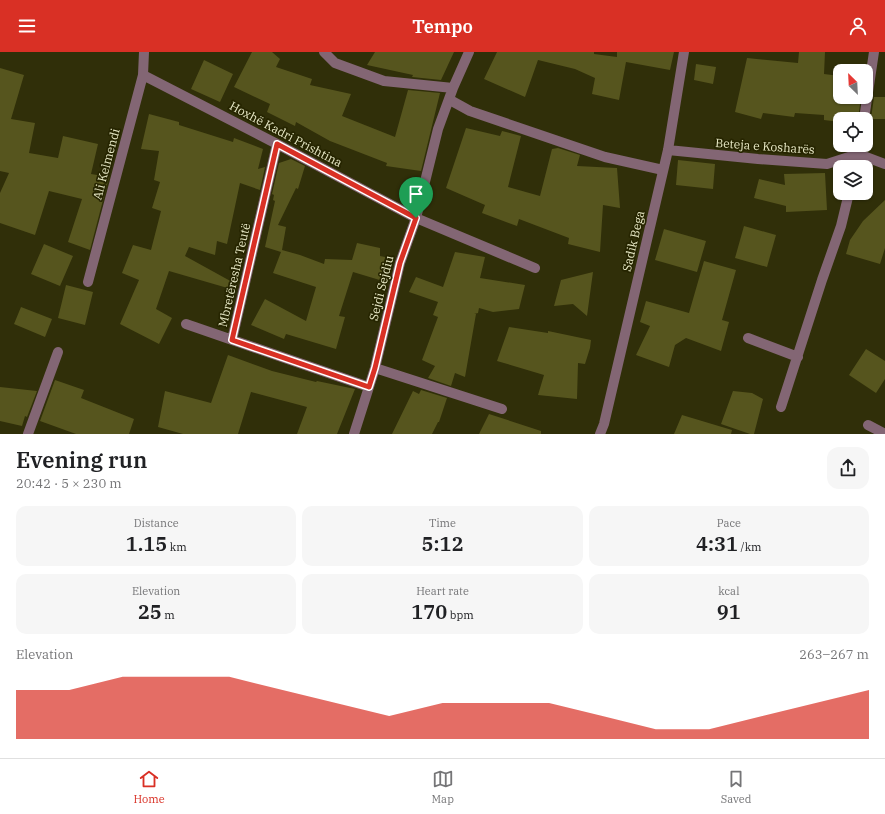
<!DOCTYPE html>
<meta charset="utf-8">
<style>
:root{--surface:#fff;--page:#f6f6f6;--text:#202124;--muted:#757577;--line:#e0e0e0;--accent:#d93025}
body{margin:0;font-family:"IBM Plex Serif",serif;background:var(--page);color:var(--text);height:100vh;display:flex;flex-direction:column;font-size:15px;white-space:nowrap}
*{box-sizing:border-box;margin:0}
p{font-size:13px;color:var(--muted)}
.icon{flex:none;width:22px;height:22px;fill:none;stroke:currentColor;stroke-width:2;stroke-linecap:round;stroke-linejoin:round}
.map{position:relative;height:382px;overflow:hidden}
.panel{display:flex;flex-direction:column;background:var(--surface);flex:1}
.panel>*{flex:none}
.needle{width:26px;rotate:336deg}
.tools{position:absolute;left:833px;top:12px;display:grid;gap:8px}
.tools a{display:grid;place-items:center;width:40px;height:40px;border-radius:8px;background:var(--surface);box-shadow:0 1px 3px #0004;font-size:20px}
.pin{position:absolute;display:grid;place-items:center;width:34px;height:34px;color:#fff;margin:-41px -17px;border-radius:50% 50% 50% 0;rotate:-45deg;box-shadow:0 0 4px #0007}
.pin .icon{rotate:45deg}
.round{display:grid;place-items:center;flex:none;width:42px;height:42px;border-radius:12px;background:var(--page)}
.headline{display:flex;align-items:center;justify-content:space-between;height:68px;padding:0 16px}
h1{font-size:22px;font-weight:600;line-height:30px}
.figures{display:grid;grid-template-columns:repeat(3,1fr);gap:6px;height:68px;padding:4px 16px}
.figures div{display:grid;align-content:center;border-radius:10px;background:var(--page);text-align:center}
.figures b{font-size:20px;font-weight:600}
.figures small{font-size:11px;font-weight:400}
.figures p{font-size:11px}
.chart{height:112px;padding:8px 16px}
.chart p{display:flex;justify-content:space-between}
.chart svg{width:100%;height:72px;margin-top:4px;fill:var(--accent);opacity:.7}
header{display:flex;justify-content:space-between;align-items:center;height:52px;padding:0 16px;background:var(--accent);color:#fff;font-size:18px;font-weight:600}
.menu{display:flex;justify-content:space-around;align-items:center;height:56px;border-top:1px solid var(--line);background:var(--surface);font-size:11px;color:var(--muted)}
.menu a{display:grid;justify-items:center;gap:2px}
.menu .on{color:var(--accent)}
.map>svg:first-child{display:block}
.building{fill:#56551e}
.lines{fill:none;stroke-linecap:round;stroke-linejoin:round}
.street{stroke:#836674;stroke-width:10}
.route-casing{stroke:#fff;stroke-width:8}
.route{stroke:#d93025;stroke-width:5}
.labels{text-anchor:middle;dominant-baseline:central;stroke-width:3.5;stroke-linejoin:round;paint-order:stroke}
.street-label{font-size:12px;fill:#e8e9c6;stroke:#262500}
</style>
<header><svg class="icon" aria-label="menu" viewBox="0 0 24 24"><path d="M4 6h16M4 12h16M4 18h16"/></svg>Tempo<svg class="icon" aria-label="person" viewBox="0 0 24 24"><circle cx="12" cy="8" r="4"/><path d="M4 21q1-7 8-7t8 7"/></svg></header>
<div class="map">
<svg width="885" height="382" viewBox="0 0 885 382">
<rect width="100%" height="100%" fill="#302f09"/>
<path class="building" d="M252,0H272L280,7L276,15L312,27L310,33L351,42L342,64L395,85L408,38L440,41L421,119L386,114L387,111L330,89L296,70L295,74L267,60L270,52L234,35Z
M375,0H454L441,28L412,25L413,23L367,13Z
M497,0H594V2L617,5V0H674L670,18L626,10L619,48L592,42L595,26L575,17L538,8L525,45L484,27Z
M799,0H825L824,22L840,24V45H861L858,67H840V70L824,68V63L795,61L794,65L763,61L761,67L735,60L747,6L798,11Z
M204,8L233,22L220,50L191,37Z
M696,12L716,15L713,32L694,28Z
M0,16L24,23L11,67L35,71L29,101L58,106L63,84L98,92L91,122L109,125L90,198L68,190L82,147L49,139L35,183L0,171V141L9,121L0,119Z
M874,45H885V67H871Z
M149,62L179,70V73L233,90L234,86L263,97L258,117L265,115L260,138L240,131L227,192L217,189L215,203L189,195L185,204L234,231L231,237L169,219L156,257L172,266L159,292L120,272L139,228L122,221L133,193L151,198L161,159L152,156L160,130L154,128L159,99L141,97Z
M466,76L500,84L502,79L521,84L508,135L540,144L552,97L558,96L580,103L577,114L617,116L620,156L603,153L600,200L568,192L569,186L519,167L517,174L482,161L485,153L446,136Z
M291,107L305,114L298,137L296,136L278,173L286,175L282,198L300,203L324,212L325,207L352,208L357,191L380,196V204L385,205L383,229L353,220L339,264L345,265L336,297L286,282L284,287L251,273L265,247L306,269L316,235L273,221L281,200L265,195L275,149L273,148L274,143L272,142L279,111Z
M678,108L715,112L713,137L676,133Z
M825,121L827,158L786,160V154L754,146L759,127L785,133L784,122Z
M885,148V196L880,212L846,202L850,188L863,169Z
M744,174L776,183L767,215L735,206Z
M664,177L706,189L697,220L655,208Z
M44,192L73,204L60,234L31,222Z
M455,200L485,205L480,226L525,233L519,257L493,260L479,256L478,261L474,262H476L465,325L455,321L451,334L428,326L435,314L422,308L438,265L433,263L438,250L409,240L416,225L443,235Z
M704,209L736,218L722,268L729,270L721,299L686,286L675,293L669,315L636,303L650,274L640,270L646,249L689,261Z
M593,220L587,264L573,252L554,254L561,228Z
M66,233L93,240L85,273L58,266Z
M21,255L52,267L45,285L14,272Z
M509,275L548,281V279L591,288L590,296L585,312L578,311L577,347L538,343L544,323L497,309Z
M866,297L885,309V327L876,341L849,323Z
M228,303L272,319L316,330L317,329L355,337L337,382H297L307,355L251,340L238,382H183L158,375L165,339L211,351Z
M55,328L84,338L81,346L134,367L129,382H76L40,369Z
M0,335L37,339L27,365L25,364L22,374L0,369Z
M421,338L447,346L439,370H438L432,382H392L413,339L419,342Z
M733,339L752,341L763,347L754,382H750L721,372Z
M489,362L541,379V382H479Z
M682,363L732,378L731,382H674Z"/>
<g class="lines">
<path class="street" d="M324,0L335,11L384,29L453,36
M143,23L277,92L416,166L535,216
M450,48L470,59L605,105L663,118
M864,67L874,0
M668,98L758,107L827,112L858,102L885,112
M855,115L860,93
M88,230L143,23L144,0
M186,272L369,335
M748,286L798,305
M232,288L277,92
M375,316L502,357
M781,355L822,228L841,174L849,141
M868,373L885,382
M28,382L58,300
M354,382L375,316L400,211L416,166L438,77L453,36L469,0
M600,382L604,372L668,98L684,0"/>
</g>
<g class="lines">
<g class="route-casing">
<path id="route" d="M277,92L416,166L400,211L375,316L369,335L232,288Z"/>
</g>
<use href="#route" class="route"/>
</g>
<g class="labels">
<g class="street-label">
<text transform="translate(286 82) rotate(28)">Hoxhë Kadri Prishtina</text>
<text transform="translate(765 94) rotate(4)">Beteja e Kosharës</text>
<text transform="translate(106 112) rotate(-75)">Ali Kelmendi</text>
<text transform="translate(633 189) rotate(-77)">Sadik Bega</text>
<text transform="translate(234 223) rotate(-77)">Mbretëresha Teutë</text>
<text transform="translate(381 236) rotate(-76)">Sejdi Sejdiu</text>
</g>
</g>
</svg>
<div class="tools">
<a><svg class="needle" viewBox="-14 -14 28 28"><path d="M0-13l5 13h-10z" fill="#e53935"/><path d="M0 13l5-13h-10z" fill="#757577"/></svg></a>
<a><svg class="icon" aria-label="locate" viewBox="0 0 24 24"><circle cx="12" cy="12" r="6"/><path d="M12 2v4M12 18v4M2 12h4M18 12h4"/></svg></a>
<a><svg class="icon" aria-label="layers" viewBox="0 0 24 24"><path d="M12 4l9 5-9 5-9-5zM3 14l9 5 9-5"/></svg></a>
</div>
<div class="pin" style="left:416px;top:166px;background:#1e9e55"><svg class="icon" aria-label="arrive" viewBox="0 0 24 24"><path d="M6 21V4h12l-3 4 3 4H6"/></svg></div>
</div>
<section class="panel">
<div class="headline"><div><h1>Evening run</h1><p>20:42 · 5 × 230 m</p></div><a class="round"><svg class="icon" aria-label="share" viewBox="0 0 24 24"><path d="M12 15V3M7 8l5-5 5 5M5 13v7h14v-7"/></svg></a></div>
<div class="figures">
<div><p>Distance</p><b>1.15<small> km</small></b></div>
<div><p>Time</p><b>5:12</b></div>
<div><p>Pace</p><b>4:31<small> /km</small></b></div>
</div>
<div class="figures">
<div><p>Elevation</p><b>25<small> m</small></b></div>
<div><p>Heart rate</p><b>170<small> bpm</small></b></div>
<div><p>kcal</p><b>91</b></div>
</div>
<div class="chart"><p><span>Elevation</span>263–267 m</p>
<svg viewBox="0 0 160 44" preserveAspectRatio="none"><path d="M0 44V14L10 14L20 6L30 6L40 6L50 14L60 22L70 30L80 22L90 22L100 22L110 30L120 38L130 38L140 30L150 22L160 14V44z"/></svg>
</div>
</section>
<nav class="menu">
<a class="on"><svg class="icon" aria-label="home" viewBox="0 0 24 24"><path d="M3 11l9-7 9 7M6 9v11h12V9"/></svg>Home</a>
<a><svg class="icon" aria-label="map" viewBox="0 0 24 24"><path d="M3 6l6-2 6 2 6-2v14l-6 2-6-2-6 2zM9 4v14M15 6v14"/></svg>Map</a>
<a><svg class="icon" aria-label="saved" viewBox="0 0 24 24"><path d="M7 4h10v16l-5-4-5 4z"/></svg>Saved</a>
</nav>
